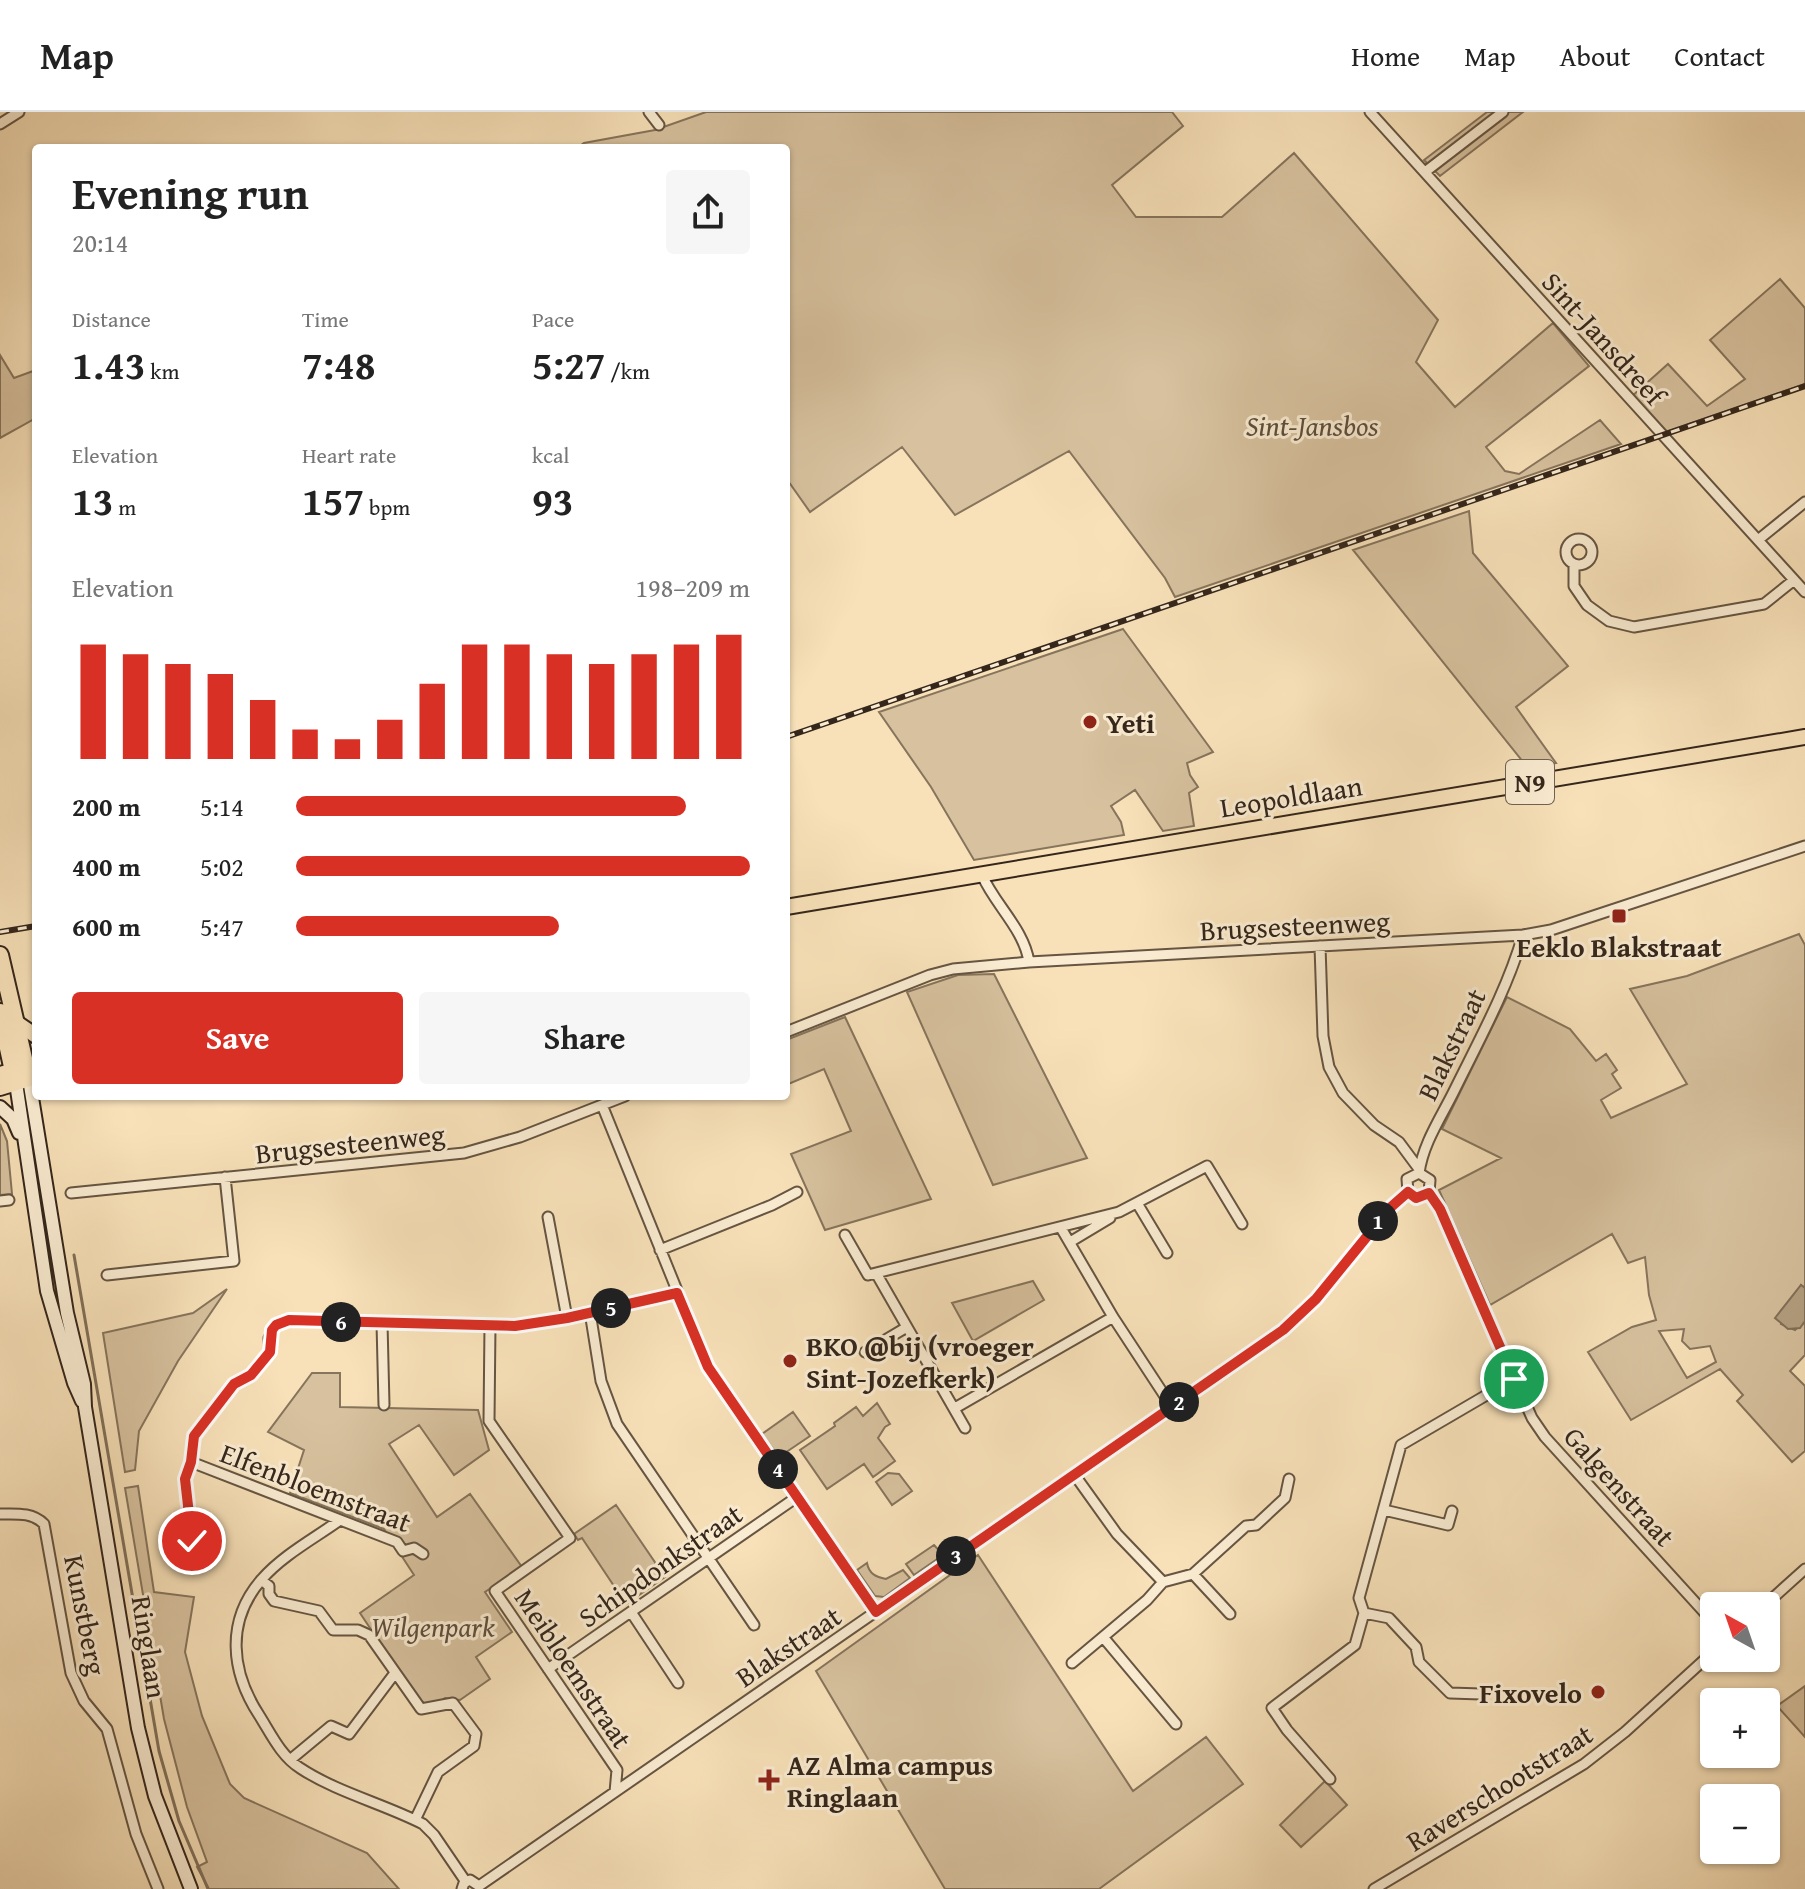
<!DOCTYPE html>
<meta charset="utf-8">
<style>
:root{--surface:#fff;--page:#f6f6f6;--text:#222;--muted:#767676;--line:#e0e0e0;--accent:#d93025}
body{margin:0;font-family:"Gentium Book Plus",serif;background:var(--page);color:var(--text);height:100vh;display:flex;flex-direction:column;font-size:30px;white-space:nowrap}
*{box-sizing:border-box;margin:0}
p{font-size:26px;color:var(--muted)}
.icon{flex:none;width:44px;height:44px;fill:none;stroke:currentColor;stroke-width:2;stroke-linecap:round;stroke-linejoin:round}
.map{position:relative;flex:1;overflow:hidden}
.panel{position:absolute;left:32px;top:32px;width:758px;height:956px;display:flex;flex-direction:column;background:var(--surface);border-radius:8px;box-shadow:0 2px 6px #0004}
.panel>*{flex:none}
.needle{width:52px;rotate:320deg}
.controls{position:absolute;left:1700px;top:1480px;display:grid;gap:16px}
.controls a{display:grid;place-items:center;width:80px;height:80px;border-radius:8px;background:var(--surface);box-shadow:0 2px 6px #0004;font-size:40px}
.pin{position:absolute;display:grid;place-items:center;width:68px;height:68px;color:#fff;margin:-34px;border:4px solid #fff;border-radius:50%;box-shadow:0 2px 8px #0007}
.km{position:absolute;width:40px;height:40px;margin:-20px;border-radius:50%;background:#222;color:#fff;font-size:22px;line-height:40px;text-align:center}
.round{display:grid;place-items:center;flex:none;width:84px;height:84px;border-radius:8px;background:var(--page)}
.summary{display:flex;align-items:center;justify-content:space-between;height:136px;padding:0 40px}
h1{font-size:44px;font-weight:800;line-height:60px}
.metrics{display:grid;grid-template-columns:repeat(3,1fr);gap:12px;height:136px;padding:8px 40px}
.metrics div{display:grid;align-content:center}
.metrics b{font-size:40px;font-weight:800}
.metrics small{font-size:22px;font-weight:400}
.metrics p{font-size:22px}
.chart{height:224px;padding:16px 40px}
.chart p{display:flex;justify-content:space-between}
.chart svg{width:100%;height:144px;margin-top:8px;stroke:var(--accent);stroke-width:6}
.primary-button{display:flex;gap:16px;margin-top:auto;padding:16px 40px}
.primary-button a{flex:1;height:92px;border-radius:8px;background:var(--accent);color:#fff;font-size:32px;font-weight:800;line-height:92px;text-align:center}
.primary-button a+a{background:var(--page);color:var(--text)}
ul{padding:0 40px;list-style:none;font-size:26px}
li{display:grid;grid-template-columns:128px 96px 1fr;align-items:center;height:60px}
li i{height:20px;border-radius:10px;background:var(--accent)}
header{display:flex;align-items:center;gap:48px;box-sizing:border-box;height:112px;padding:0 40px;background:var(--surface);border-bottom:2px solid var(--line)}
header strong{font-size:38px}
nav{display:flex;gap:44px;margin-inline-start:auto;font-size:28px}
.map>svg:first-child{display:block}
.green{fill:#d7c19e;stroke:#86745c;stroke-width:2;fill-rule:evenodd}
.water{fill:#b5a183;stroke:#817059;stroke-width:2}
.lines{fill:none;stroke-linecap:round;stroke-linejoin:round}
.stream{stroke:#817059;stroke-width:3}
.street-casing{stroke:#655542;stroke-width:13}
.secondary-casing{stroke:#34261b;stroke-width:16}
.primary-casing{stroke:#34261b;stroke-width:18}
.highway-casing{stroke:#34261b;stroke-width:20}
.street{stroke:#faecd2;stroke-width:9}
.secondary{stroke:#faecd2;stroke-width:12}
.primary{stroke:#f8e1b9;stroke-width:14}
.highway{stroke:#f8e1b9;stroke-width:16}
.rail-casing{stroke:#34261b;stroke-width:6}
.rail{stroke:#faecd2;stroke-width:3;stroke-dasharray:9;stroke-linecap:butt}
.route-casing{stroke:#fff;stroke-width:16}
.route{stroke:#d93025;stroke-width:10}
.poi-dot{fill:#8f2418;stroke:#faecd2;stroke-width:3}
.labels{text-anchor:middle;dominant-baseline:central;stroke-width:6;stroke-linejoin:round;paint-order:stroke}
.shield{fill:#faecd2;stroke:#6f6152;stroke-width:2}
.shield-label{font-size:26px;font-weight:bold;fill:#34261b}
.street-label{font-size:28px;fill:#34261b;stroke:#faecd2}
.park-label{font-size:28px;font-style:italic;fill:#5d4d3c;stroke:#faecd2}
.poi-label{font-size:28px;font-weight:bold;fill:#34261b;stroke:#faecd2;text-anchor:start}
</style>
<header>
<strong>Map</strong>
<nav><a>Home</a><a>Map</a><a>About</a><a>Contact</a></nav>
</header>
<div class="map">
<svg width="1805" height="1777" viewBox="0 0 1805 1777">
<rect width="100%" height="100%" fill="#f8e1b9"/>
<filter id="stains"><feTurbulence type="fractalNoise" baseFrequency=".0025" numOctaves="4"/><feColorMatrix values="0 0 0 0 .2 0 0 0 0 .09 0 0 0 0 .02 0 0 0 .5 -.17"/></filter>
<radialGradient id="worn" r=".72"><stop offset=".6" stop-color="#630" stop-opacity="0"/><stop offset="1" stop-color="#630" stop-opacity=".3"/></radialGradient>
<path class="green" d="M706,0H1172L1183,14L1112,73L1136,105H1222L1294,41L1438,208L1416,250L1455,295L1553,211L1589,254L1486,335L1505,359L1519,362L1600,308L1621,332L1175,485L1165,466L1069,339L955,403L902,335L810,400L786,366V36H577L584,31L655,18Z
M1487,0H1523L1440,64L1424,48Z
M1780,167L1805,196V272L1663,321L1631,285L1668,252L1707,294L1745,267L1710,228Z
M0,243L14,266L36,258V306L0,326Z
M1469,399L1473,441L1568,554L1516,595L1556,651L1528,656L1353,438Z
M1123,517L1213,640L1187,651L1190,663L1198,675L1189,681L1194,714L1163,719L1135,678L1111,694L1121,710L1124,723L974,748L931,675L879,600Z
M1799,822L1805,833V1176L1801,1173L1781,1212L1795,1218L1805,1209V1243L1790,1259L1805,1274V1339L1792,1350L1737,1289L1743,1283L1720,1257L1631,1308L1588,1240L1632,1215L1656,1208L1649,1183L1645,1145L1628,1151L1612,1122L1490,1193L1439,1078L1501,1046L1442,1017L1507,885L1570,917L1596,949L1606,942L1617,958L1612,962L1621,976L1601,988L1611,1006L1687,972L1630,877L1687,864ZM1684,1217L1682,1229L1690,1237L1710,1234L1716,1250L1687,1266L1659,1219Z
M994,862L1087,1046L993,1073L907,880L958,863Z
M845,905L931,1087L825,1118L791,1042L851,1019L824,957L786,973V928Z
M0,1012L7,1029L12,1082L0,1083Z
M1033,1169L1044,1188L973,1229L952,1191Z
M227,1177L178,1249L139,1319L135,1358L125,1360L103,1221L193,1201Z
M312,1261H340V1295L478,1298L489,1338L454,1363L419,1313L389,1332L437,1405L470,1382L522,1455L485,1480L512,1520L476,1545L490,1567L460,1588L445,1586C434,1593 429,1596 418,1588L360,1501L414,1463L384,1417L290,1381L304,1338L268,1320Z
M877,1291L890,1312L885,1315L878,1326L895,1349L873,1365L864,1352L827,1377L800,1338L835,1314L834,1311L856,1295L863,1304Z
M793,1300L810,1324L779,1345L762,1322Z
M888,1361L899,1362L912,1379L892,1393L876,1370Z
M138,1374L154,1480L194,1485L185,1540L202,1604L230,1672L244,1686L367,1741L399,1777H209L197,1755L207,1750L187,1695L164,1607L125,1376Z
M616,1393L665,1465L626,1492L582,1426L578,1428L574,1422Z
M934,1433L943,1443L914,1463L906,1452Z
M978,1443L1133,1679L1206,1625L1243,1672L1099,1777H945L816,1559Z
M867,1451C869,1462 876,1465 886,1467L903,1458L910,1466L884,1485L875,1484L857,1458Z
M1805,1574V1625L1777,1594Z
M1325,1669L1347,1693L1301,1735L1280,1713Z"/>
<path class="water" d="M1801,1173L1805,1176V1209L1800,1216L1788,1217L1775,1206Z"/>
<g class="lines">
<path class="stream" d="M74,1143L159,1639L179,1709L208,1777"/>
<g class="street-casing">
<path id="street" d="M649,0L659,13
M1370,0L1805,480
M0,12L19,0
M1425,60L1503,0
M1566 440a13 13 0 1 1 26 0a13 13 0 1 1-26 0Z
M1758,428L1805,390
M1574,452V474L1587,493L1609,509L1634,515L1764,492L1794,468
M982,763C995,793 1024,817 1029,850
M1320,834L1323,924L1329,955L1343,981L1374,1013L1399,1030L1419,1057
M786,920L930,863L953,857L1029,850L1523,823L1551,818L1805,734
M602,993L708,1255L876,1500
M1419,1061C1423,1032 1440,1007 1453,981C1478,930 1507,878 1523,823
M1408,1080L1416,1086L1429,1081L1430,1068L1419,1061
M1408,1080L1407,1067L1419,1061
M71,1081L464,1041L520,1025L625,984
M1429,1081L1440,1097L1532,1306L1545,1325L1714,1511
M0,1089L9,1088
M1137,1091L1167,1141
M548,1105L567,1206
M1061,1116L1113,1205L1172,1295
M845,1123L868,1163L1119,1100L1207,1054L1242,1112
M1070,1130L1110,1106
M660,1138L772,1093L797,1080
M876,1161L965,1316
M107,1163L234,1149L225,1065
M590,1200L601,1269L617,1312L754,1513
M382,1211L384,1293
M490,1213L489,1309L570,1426L495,1479L617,1658L615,1680
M865,1240L907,1215
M955,1296L1113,1205
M191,1350L397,1430L403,1439L414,1436L423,1442
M1384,1398L1448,1413L1452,1399
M0,1402C16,1402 32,1400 44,1412L71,1561L84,1589L107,1617L136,1722L158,1777
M340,1408C315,1426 283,1443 262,1467C225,1509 231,1560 259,1603C271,1622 281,1644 300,1656C336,1680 384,1692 423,1712L434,1723L466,1770
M192,1429L185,1367L191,1350L194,1324L234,1272L251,1263L270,1240L269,1226L276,1213L289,1208L515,1214L567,1206L677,1181
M1193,1462L1230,1502
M261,1468L269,1474V1482L274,1489L319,1499L333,1518H358L369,1523L421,1597L453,1591L476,1622L474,1634L438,1660L415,1708
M1163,1470L1193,1462L1246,1414L1256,1413L1285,1386L1289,1367
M1764,1494L1805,1457
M631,1500L678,1571
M1364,1501L1389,1506L1416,1535L1419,1550L1450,1581L1481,1582
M1103,1525L1176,1612
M1072,1551L1147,1488L1163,1470L1117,1422L1074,1362
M548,1557L797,1385
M290,1648L331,1614L349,1622L395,1561
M1330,1667L1287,1618L1272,1596L1355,1533L1364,1501L1359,1486L1401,1333L1514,1267
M479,1774L1283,1218L1316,1187L1391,1095L1408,1080
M462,1777L464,1771L470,1768L479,1774
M1374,1777L1584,1652L1625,1620L1714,1539"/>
</g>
<g class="secondary-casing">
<path id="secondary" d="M29,967L67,1201L84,1272L85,1295L138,1616L155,1684L191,1777
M16,971L47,1179L74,1271L82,1289
M0,995L13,1007L19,1021"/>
</g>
<g class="primary-casing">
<path id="primary" d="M786,795L1805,625
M17,911L36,924
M0,962L36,952
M0,976L36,965"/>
</g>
<g class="highway-casing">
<path id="highway" d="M0,843L26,955
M0,900L13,959"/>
</g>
<use href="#street" class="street"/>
<use href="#secondary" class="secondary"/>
<use href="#primary" class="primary"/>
<use href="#highway" class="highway"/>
<g class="rail-casing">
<path id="rail" d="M786,625L1805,274
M0,820L36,814"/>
</g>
<use href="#rail" class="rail"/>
</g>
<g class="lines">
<g class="route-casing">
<path id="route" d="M192,1429L185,1367L191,1350L194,1324L234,1272L251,1263L270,1240L272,1218L276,1213L289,1208L515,1214L567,1206L677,1181L708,1255L876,1500L1283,1218L1316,1187L1391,1095L1408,1080L1416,1086L1429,1081L1440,1097L1514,1267"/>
</g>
<use href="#route" class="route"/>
</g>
<g class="poi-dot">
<circle cx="1090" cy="610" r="8"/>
<rect x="1611" y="796" width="16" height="16" rx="4"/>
<circle cx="790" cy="1249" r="8"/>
<circle cx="1598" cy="1580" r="8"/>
<path d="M765 1656h8v8h8v8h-8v8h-8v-8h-8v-8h8z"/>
</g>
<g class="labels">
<rect class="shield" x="1506" y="648" width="48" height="44" rx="6"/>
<g class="shield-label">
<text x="1530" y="670">N9</text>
</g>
<g class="street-label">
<text transform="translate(1604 226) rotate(48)">Sint-Jansdreef</text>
<text transform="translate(1291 684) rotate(-9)">Leopoldlaan</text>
<text transform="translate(1295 813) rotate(-3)">Brugsesteenweg</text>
<text transform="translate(1451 932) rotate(-64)">Blakstraat</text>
<text transform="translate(350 1031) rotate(-6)">Brugsesteenweg</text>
<text transform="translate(1620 1374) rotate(48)">Galgenstraat</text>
<text transform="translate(316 1375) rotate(21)">Elfenbloemstraat</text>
<text transform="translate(660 1453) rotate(-35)">Schipdonkstraat</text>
<text transform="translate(86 1503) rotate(79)">Kunstberg</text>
<text transform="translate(788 1534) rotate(-34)">Blakstraat</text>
<text transform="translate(150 1535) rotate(81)">Ringlaan</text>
<text transform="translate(574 1556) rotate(56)">Meibloemstraat</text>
<text transform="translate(1499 1675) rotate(-32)">Raverschootstraat</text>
</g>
<g class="park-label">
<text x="1312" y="313">Sint-Jansbos</text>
<text x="433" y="1514">Wilgenpark</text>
</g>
<g class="poi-label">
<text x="1106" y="610">Yeti</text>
<text x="1619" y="834" text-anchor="middle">Eeklo Blakstraat</text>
<text x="806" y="1233">BKO @bij (vroeger<tspan x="806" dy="32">Sint-Jozefkerk)</tspan></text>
<text x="1582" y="1580" text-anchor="end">Fixovelo</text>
<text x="787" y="1652">AZ Alma campus<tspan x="787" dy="32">Ringlaan</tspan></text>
</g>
</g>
<rect width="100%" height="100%" filter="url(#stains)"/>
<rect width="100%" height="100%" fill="url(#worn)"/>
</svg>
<div class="controls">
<a><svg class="needle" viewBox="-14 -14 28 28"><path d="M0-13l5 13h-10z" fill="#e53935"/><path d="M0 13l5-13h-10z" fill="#767676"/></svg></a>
<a>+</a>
<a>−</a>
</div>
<div class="pin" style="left:1514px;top:1267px;background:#1e9e55"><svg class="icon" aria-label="arrive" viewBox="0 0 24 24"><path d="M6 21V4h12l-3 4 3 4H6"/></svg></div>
<div class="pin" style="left:192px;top:1429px;background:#d93025"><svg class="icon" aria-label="check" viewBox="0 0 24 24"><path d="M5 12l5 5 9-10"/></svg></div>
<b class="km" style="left:1378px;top:1109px">1</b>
<b class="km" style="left:1179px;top:1290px">2</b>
<b class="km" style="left:956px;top:1444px">3</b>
<b class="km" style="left:778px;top:1357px">4</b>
<b class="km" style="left:611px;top:1196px">5</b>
<b class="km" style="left:341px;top:1210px">6</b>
<section class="panel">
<div class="summary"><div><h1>Evening run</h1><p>20:14</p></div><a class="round"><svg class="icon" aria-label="share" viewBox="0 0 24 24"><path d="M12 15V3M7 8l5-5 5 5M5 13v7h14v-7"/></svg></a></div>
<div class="metrics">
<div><p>Distance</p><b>1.43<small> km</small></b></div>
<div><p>Time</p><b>7:48</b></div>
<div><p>Pace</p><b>5:27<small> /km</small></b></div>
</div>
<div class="metrics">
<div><p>Elevation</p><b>13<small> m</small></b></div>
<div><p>Heart rate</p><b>157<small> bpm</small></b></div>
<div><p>kcal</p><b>93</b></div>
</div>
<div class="chart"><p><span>Elevation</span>198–209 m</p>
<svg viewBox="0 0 160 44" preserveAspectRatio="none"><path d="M5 44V9M15 44V12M25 44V15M35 44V18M45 44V26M55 44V35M65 44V38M75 44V32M85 44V21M95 44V9M105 44V9M115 44V12M125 44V15M135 44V12M145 44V9M155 44V6"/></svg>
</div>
<ul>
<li><b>200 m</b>5:14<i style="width:86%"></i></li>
<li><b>400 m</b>5:02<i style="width:100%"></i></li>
<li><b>600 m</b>5:47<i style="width:58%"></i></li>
</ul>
<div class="primary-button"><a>Save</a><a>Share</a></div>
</section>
</div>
